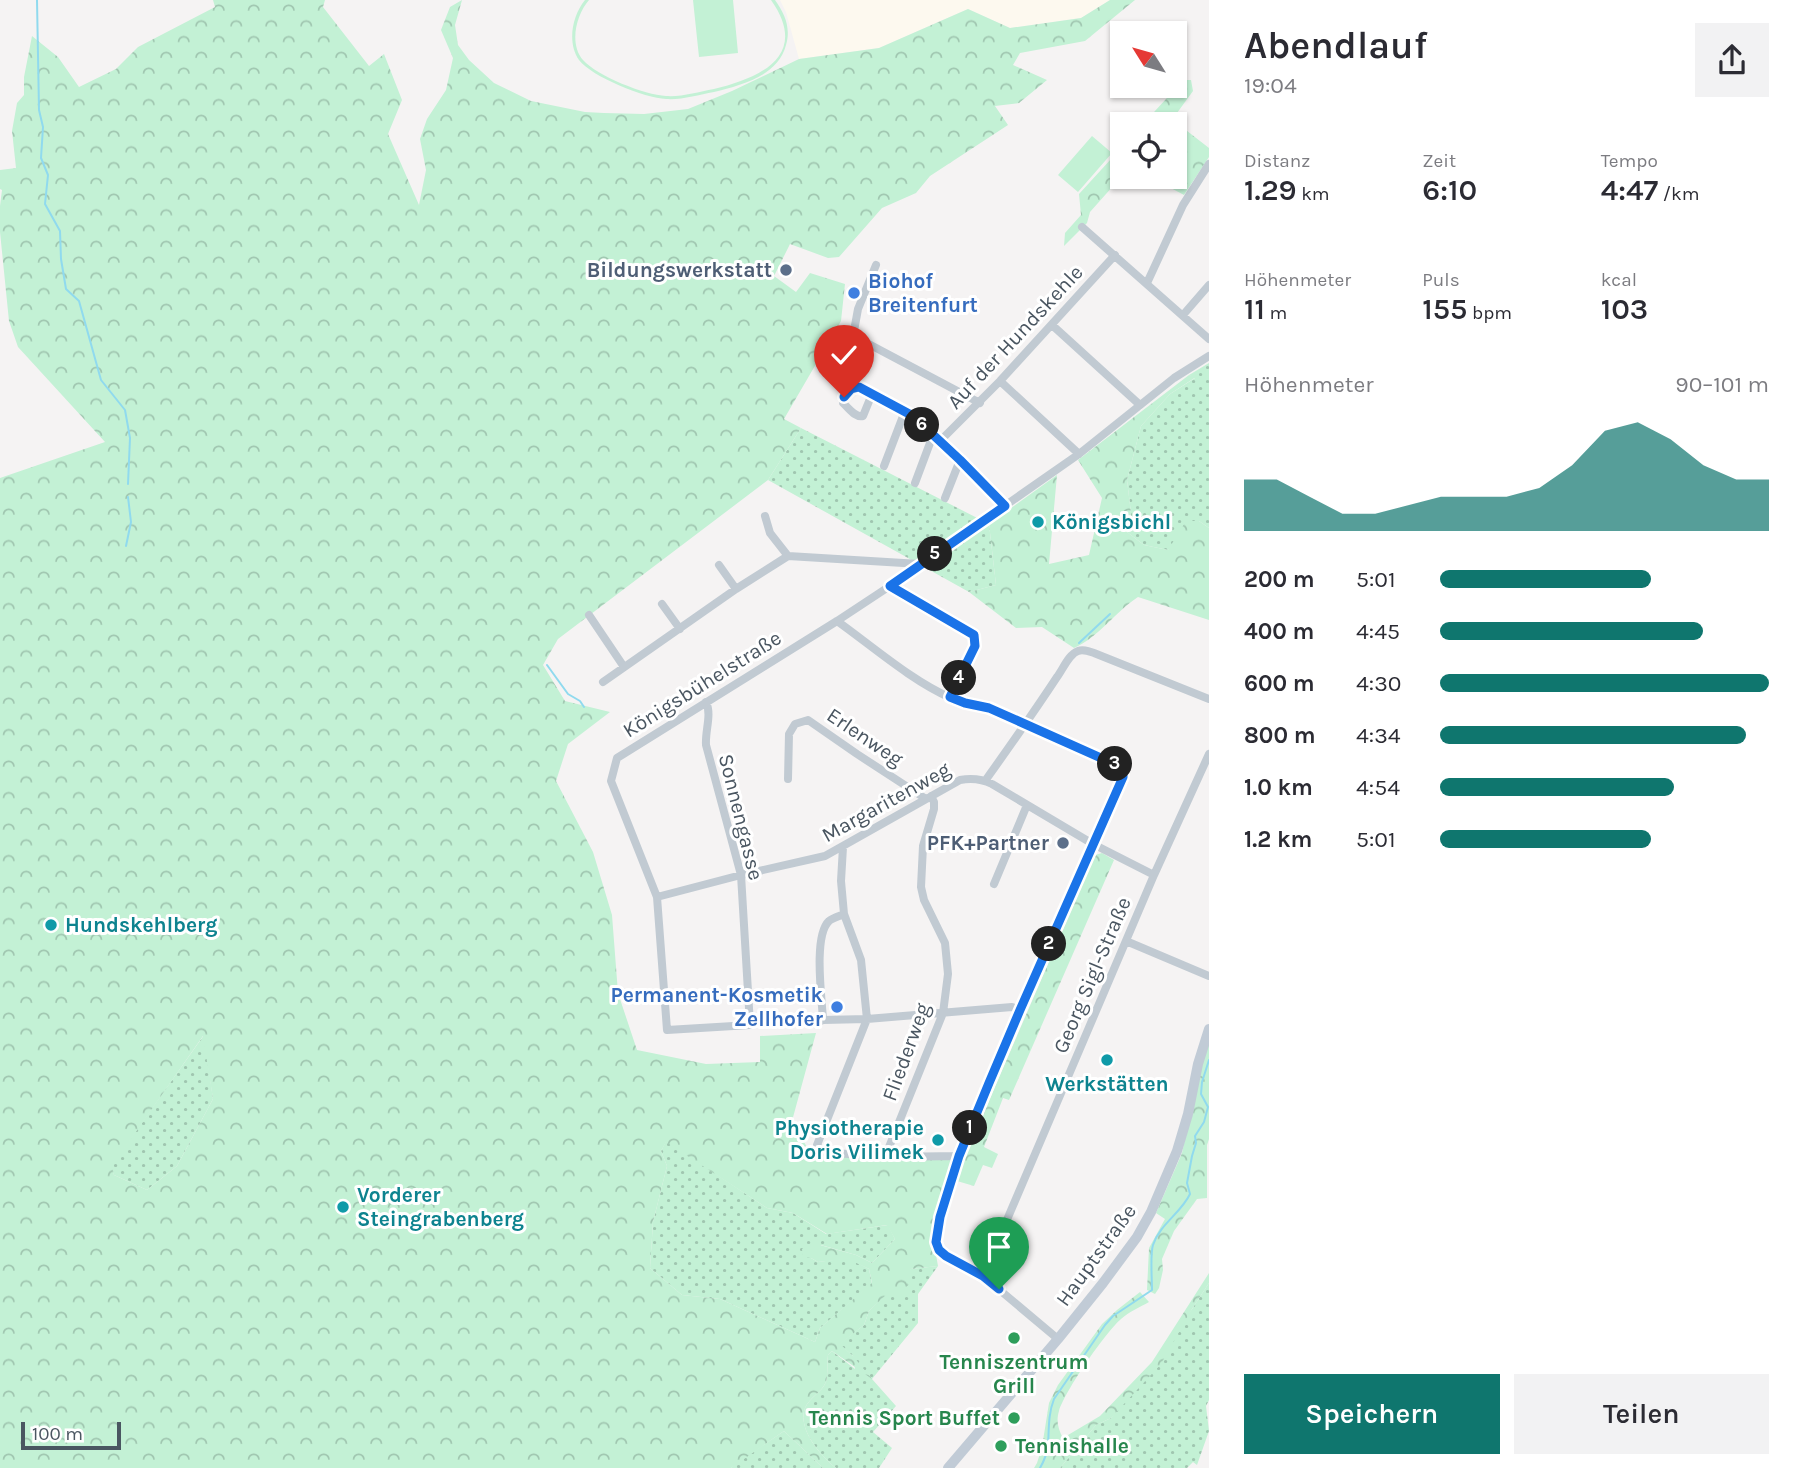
<!DOCTYPE html>
<html lang="de">
<meta charset="utf-8">
<style>
:root{--surface:#fff;--page:#f2f2f3;--text:#2b2b33;--muted:#7c7c81;--accent:#0f766e}
body{margin:0;font-family:Karla,sans-serif;background:var(--page);color:var(--text);height:100vh;display:flex;flex-direction:column;font-size:26px;white-space:nowrap}
*{box-sizing:border-box;margin:0}
p{font-size:23px;color:var(--muted)}
.icon{flex:none;width:38px;height:38px;fill:none;stroke:currentColor;stroke-width:2;stroke-linecap:round;stroke-linejoin:round}
.map{position:relative;flex:1;overflow:hidden}
.side{display:flex;flex-direction:column;background:var(--surface);width:595px}
.side>*{flex:none}
.needle{width:46px;rotate:307deg}
.tools{position:absolute;left:1110px;top:21px;display:grid;gap:14px}
.tools a{display:grid;place-items:center;width:77px;height:77px;border-radius:0px;background:var(--surface);box-shadow:0 2px 5px #0004;font-size:35px}
.scale{position:absolute;left:21px;bottom:18px;width:100px;box-sizing:border-box;padding-left:7px;border:4px solid #4a5661;border-top:0;font-size:19px;line-height:24px;white-space:nowrap;color:#4a5661;-webkit-text-stroke:5px #fff;paint-order:stroke}
.pin{position:absolute;display:grid;place-items:center;width:60px;height:60px;color:#fff;margin:-72px -30px;border-radius:50% 50% 50% 0;rotate:-45deg;box-shadow:0 0 7px #0007}
.pin .icon{rotate:45deg}
.km{position:absolute;width:35px;height:35px;margin:-18px;border-radius:50%;background:#222;color:#fff;font-size:19px;line-height:35px;text-align:center}
.round{display:grid;place-items:center;flex:none;width:74px;height:74px;border-radius:0px;background:var(--page)}
.headline{display:flex;align-items:center;justify-content:space-between;height:119px;padding:0 35px}
h1{font-size:38px;font-weight:600;line-height:52px}
.figures{display:grid;grid-template-columns:repeat(3,1fr);gap:10px;height:119px;padding:7px 35px}
.figures div{display:grid;align-content:center}
.figures b{font-size:30px;font-weight:600}
.figures small{font-size:19px;font-weight:400}
.figures p{font-size:19px}
.chart{height:196px;padding:14px 35px}
.chart p{display:flex;justify-content:space-between}
.chart svg{width:100%;height:126px;margin-top:7px;fill:var(--accent);opacity:.7}
.action{display:flex;gap:14px;margin-top:auto;padding:14px 35px}
.action a{flex:1;height:80px;border-radius:0px;background:var(--accent);color:#fff;font-size:28px;font-weight:600;line-height:80px;text-align:center}
.action a+a{background:var(--page);color:var(--text)}
ul{padding:0 35px;list-style:none;font-size:23px}
li{display:grid;grid-template-columns:112px 84px 1fr;align-items:center;height:52px}
li i{height:18px;border-radius:9px;background:var(--accent)}
main{display:flex;flex:1;min-height:0}
.map>svg:first-child{display:block}
.commercial{fill:#fdf9ef}
.grass{fill:url(#grass-dots)}
.forest{fill:url(#forest-crowns);fill-rule:evenodd}
.pitch{fill:#c3f1d5}
.lines{fill:none;stroke-linecap:round;stroke-linejoin:round}
.stream{stroke:#90daee;stroke-width:2}
.street{stroke:#c1cad2;stroke-width:8}
.secondary{stroke:#c1cbd6;stroke-width:10}
.route-casing{stroke:#fff;stroke-width:14}
.route{stroke:#1a73e8;stroke-width:9}
.service-dot{fill:#5c6f8a;stroke:#fff;stroke-width:2.5}
.shop-dot{fill:#3f7fe0;stroke:#fff;stroke-width:2.5}
.culture-dot{fill:#0f9aa8;stroke:#fff;stroke-width:2.5}
.leisure-dot{fill:#2e9e5b;stroke:#fff;stroke-width:2.5}
.labels{text-anchor:middle;dominant-baseline:central;stroke-width:6;stroke-linejoin:round;paint-order:stroke}
.service-label{font-size:21px;font-weight:bold;fill:#4e5e75;stroke:#fff;text-anchor:end}
.shop-label{font-size:21px;font-weight:bold;fill:#366cbe;stroke:#fff;text-anchor:start}
.street-label{font-size:21px;fill:#4a5661;stroke:#fff}
.culture-label{font-size:21px;font-weight:bold;fill:#0d838f;stroke:#fff;text-anchor:start}
.leisure-label{font-size:21px;font-weight:bold;fill:#27864d;stroke:#fff}
</style>
<main>
<div class="map">
<svg width="1209" height="1468" viewBox="0 0 1209 1468">
<defs>
<pattern id="grass-dots" width="8" height="8" patternUnits="userSpaceOnUse" patternTransform="scale(1.75)"><rect width="8" height="8" fill="#c3f1d5"/><path d="M2 2h.1M6 6h.1" fill="none" stroke="#a0c6b0" stroke-width="1.8" stroke-linecap="round"/></pattern>
<pattern id="forest-crowns" width="20" height="18" patternUnits="userSpaceOnUse" patternTransform="scale(1.75)"><rect width="20" height="18" fill="#c3f1d5"/><path d="M2 6a3 3 0 1 1 6 0M12 15a3 3 0 1 1 6 0" fill="none" stroke="#a0c6b0"/></pattern>
</defs>
<rect width="100%" height="100%" fill="#f5f3f3"/>
<path class="commercial" d="M780,0H1110L1081,18L1010,28L968,9L879,48L799,59L786,12Z"/>
<path class="grass" d="M1209,363V528L1199,521L1168,550L1144,545L1127,532L1131,513L1127,480L1141,426L1170,394L1195,378L1189,375Z
M801,428L989,524L996,585L969,592L768,480Z
M204,1035L213,1099L177,1166L147,1190L114,1175L111,1166Z
M666,1141L767,1208L793,1213L826,1234L888,1225L895,1239L872,1263L856,1255L821,1245L811,1258L818,1262L848,1258L869,1269L872,1284L820,1328L815,1342L720,1299L682,1295L650,1268L653,1222L667,1166L661,1151Z
M938,1266L918,1294V1323L872,1379L896,1406L873,1432L892,1448L879,1468H836C821,1456 797,1429 805,1408C809,1398 822,1392 826,1382C828,1375 827,1363 828,1355L832,1351L855,1369L853,1356L839,1344L864,1325L869,1311L911,1269Z
M1209,1283V1400L1206,1406L1209,1431L1197,1465L1193,1462L1187,1468H1060L1096,1425L1111,1418L1192,1309Z
M784,1431L823,1468H731L734,1465Z"/>
<path class="forest" d="M213,0H325L323,7L369,66L384,54L402,100L388,134L419,205L426,170L420,139L427,119L446,90L453,58L441,30L450,7L462,0L455,25L458,45L469,60L494,83L531,101L585,112L604,113L644,114L688,109L732,91L799,59L879,48L968,9L1010,28L1081,18L1110,0H1135L1085,41L1020,53L1013,65L1047,80L1019,103L995,106L1008,125L930,176L916,193L882,208L839,257L828,258L790,244L774,276L796,292L810,273L845,284L841,321L784,419L801,428L768,480L558,639L543,665L565,701L610,712L568,744L556,781L593,852L612,915L618,993L637,1050L706,1064L760,1062V1036L816,1033L792,1121L812,1156L954,1160L933,1238L938,1266L911,1269L905,1295L888,1293L869,1311L864,1325L840,1344L853,1356L872,1379L832,1351L828,1355C827,1363 828,1375 826,1382C822,1392 809,1398 805,1408C797,1429 821,1456 836,1468H823L784,1431L731,1468H0V478L105,442L18,347L9,321L0,232V206L2,190L0,189V170L16,168L12,131L17,103L24,95V77L32,36L58,57L79,87L116,69L138,47L215,7ZM203,1036L213,1099L177,1166L147,1190L114,1175L112,1166ZM666,1142L767,1208L793,1213L827,1234L887,1225L895,1239L872,1263L856,1255L820,1245L802,1249L803,1257L811,1258L818,1262L848,1259L869,1269L872,1283L820,1328L815,1342L720,1299L682,1295L650,1268L653,1222L667,1166L661,1151Z
M1180,80H1191L1193,91L1169,124H1143L1166,99Z
M1182,127L1209,148V157L1184,195L1150,177H1174V137Z
M1122,147V176L1090,212L1087,223L1064,246L1065,233L1081,215L1079,194Z
M1189,375L1196,377L1170,394L1141,426L1127,480L1131,513L1127,532L1144,545L1168,550L1186,521H1199L1209,528V620L1138,597C1115,612 1099,637 1074,648L1042,627L1016,628L969,592L996,585L989,524L1057,475L1049,564L1089,555L1102,498L1078,460Z
M1102,853L1114,860L1009,1100L1003,1098L984,1147L998,1154L992,1168L983,1165L974,1186L957,1181L966,1154L1095,855Z
M1209,1043V1139L1207,1145V1198L1197,1199L1174,1231L1162,1259L1163,1270L1159,1288L1155,1294L1147,1290L1149,1248L1165,1219L1156,1213L1182,1153L1201,1065Z
M1209,1273V1283L1192,1309L1161,1364L1111,1418L1096,1425L1060,1468H1034L1037,1463L1042,1447L1049,1403L1058,1385L1102,1324L1117,1310L1140,1292L1149,1302C1140,1307 1129,1312 1121,1319C1105,1333 1065,1391 1059,1411C1056,1421 1058,1429 1063,1438L1100,1416L1152,1362Z"/>
<path class="pitch" d="M585,0H589C576,15 569,44 583,60C597,76 645,95 666,96C682,97 698,92 714,89C761,78 810,55 771,0H775C785,14 791,28 786,45C778,76 742,85 714,92C698,95 682,100 666,99C645,98 592,77 579,60C567,43 572,16 585,0Z
M693,0H733L738,53L699,57Z
M1092,136L1112,153L1078,192L1058,175Z"/>
<g class="lines">
<path class="stream" d="M37,0L39,110L43,127L41,158L48,175L45,204L60,231L61,259L66,289L79,301L101,380L125,410L130,438L128,484
M126,546L131,522L128,497
M1079,643L1110,614
M547,665L568,694L580,701L584,707
M1040,1468C1044,1461 1047,1453 1048,1446C1049,1430 1048,1414 1054,1399L1105,1325L1113,1316L1152,1290C1152,1279 1150,1254 1153,1245C1160,1224 1181,1213 1190,1194L1187,1183L1192,1156L1196,1143L1195,1136L1204,1122L1208,1107L1201,1094L1202,1082L1209,1060"/>
<path class="street" d="M1082,227L1209,339
M876,265L858,309L854,331L863,341L980,403
M1147,283L1183,205L1209,164
M1183,315L1209,285
M1052,325L1140,405
M1000,381L1079,454
M872,394L863,416C855,418 849,408 843,403C843,395 851,387 859,387L913,416L960,460L1005,506
M940,441L1000,381L1115,255
M884,466L905,411
M915,483L933,435
M945,498L960,460
M765,516L770,533L788,556
M719,565L736,589
M890,586L974,635L975,646L950,697
M662,604L680,629
M589,615L624,667
M837,621C872,646 912,681 951,698C963,703 976,705 989,708L1119,766L1123,771V777L1020,1010L959,1156L940,1217L936,1243L939,1250L946,1256L983,1276L1058,1339
M603,682L736,589L788,556L920,564
M706,702C712,715 705,730 706,745L741,875L750,1025L667,1030L657,897L611,781L617,758L837,621L890,586L1079,454L1174,378L1209,356
M788,779L789,734L795,724L808,720L857,754L926,799
M985,781C1010,746 1034,712 1057,677C1063,669 1069,654 1078,651C1083,649 1088,651 1094,653L1209,699
M843,847L841,881L844,914L861,960L867,1019L817,1145L823,1152L885,1157L959,1156
M994,884L1027,805
M657,897L741,875L825,856L960,780C971,778 982,779 992,784L1093,844L1154,875
M1126,941L1209,976
M823,1020C822,999 813,936 829,921C832,918 839,916 844,914
M815,1024L823,1020L867,1019L1012,1007L1020,1010
M885,1157L943,1013L948,974L945,943L924,900L921,887L923,846L934,809V802L931,796
M983,1276L1154,875L1209,754"/>
<path class="secondary" d="M948,1468L1058,1339L1103,1283L1137,1237L1151,1212L1177,1151L1188,1114L1198,1064L1209,1029"/>
</g>
<g class="lines">
<g class="route-casing">
<path id="route" d="M844,397L851,389L859,387L913,416L960,460L1005,506L890,586L974,635L975,646L950,697L965,703L989,708L1119,766L1123,771V777L1020,1010L989,1083L959,1156L940,1217L936,1242L939,1250L946,1256L983,1276L999,1289"/>
</g>
<use href="#route" class="route"/>
</g>
<g class="service-dot">
<circle cx="786" cy="270" r="7"/>
<circle cx="1063" cy="843" r="7"/>
</g>
<g class="shop-dot">
<circle cx="854" cy="293" r="7"/>
<circle cx="837" cy="1007" r="7"/>
</g>
<g class="culture-dot">
<circle cx="1038" cy="522" r="7"/>
<circle cx="51" cy="925" r="7"/>
<circle cx="1107" cy="1060" r="7"/>
<circle cx="938" cy="1140" r="7"/>
<circle cx="343" cy="1207" r="7"/>
</g>
<g class="leisure-dot">
<circle cx="1014" cy="1338" r="7"/>
<circle cx="1014" cy="1418" r="7"/>
<circle cx="1001" cy="1446" r="7"/>
</g>
<g class="labels">
<g class="service-label">
<text x="772" y="270">Bildungswerkstatt</text>
<text x="1049" y="843">PFK+Partner</text>
</g>
<g class="shop-label">
<text x="868" y="281">Biohof<tspan x="868" dy="24">Breitenfurt</tspan></text>
<text x="823" y="995" text-anchor="end">Permanent-Kosmetik<tspan x="823" dy="24">Zellhofer</tspan></text>
</g>
<g class="street-label">
<text transform="translate(1015 337) rotate(-47)">Auf der Hundskehle</text>
<text transform="translate(702 684) rotate(-32)">Königsbühelstraße</text>
<text transform="translate(865 737) rotate(34)">Erlenweg</text>
<text transform="translate(886 802) rotate(-29)">Margaritenweg</text>
<text transform="translate(741 817) rotate(76)">Sonnengasse</text>
<text transform="translate(1092 975) rotate(-67)">Georg Sigl-Straße</text>
<text transform="translate(906 1052) rotate(-70)">Fliederweg</text>
<text transform="translate(1096 1255) rotate(-54)">Hauptstraße</text>
</g>
<g class="culture-label">
<text x="1052" y="522">Königsbichl</text>
<text x="65" y="925">Hundskehlberg</text>
<text x="1107" y="1084" text-anchor="middle">Werkstätten</text>
<text x="924" y="1128" text-anchor="end">Physiotherapie<tspan x="924" dy="24">Doris Vilimek</tspan></text>
<text x="357" y="1195">Vorderer<tspan x="357" dy="24">Steingrabenberg</tspan></text>
</g>
<g class="leisure-label">
<text x="1014" y="1362">Tenniszentrum<tspan x="1014" dy="24">Grill</tspan></text>
<text x="1000" y="1418" text-anchor="end">Tennis Sport Buffet</text>
<text x="1015" y="1446" text-anchor="start">Tennishalle</text>
</g>
</g>
</svg>
<div class="tools">
<a><svg class="needle" viewBox="-14 -14 28 28"><path d="M0-13l5 13h-10z" fill="#e53935"/><path d="M0 13l5-13h-10z" fill="#7c7c81"/></svg></a>
<a><svg class="icon" aria-label="locate" viewBox="0 0 24 24"><circle cx="12" cy="12" r="6"/><path d="M12 2v4M12 18v4M2 12h4M18 12h4"/></svg></a>
</div>
<div class="scale">100 m</div>
<div class="pin" style="left:999px;top:1289px;background:#1e9e55"><svg class="icon" aria-label="arrive" viewBox="0 0 24 24"><path d="M6 21V4h12l-3 4 3 4H6"/></svg></div>
<div class="pin" style="left:844px;top:397px;background:#d93025"><svg class="icon" aria-label="check" viewBox="0 0 24 24"><path d="M5 12l5 5 9-10"/></svg></div>
<b class="km" style="left:970px;top:1128px">1</b>
<b class="km" style="left:1049px;top:944px">2</b>
<b class="km" style="left:1115px;top:764px">3</b>
<b class="km" style="left:959px;top:678px">4</b>
<b class="km" style="left:935px;top:554px">5</b>
<b class="km" style="left:922px;top:425px">6</b>
</div>
<section class="side">
<div class="headline"><div><h1>Abendlauf</h1><p>19:04</p></div><a class="round"><svg class="icon" aria-label="share" viewBox="0 0 24 24"><path d="M12 15V3M7 8l5-5 5 5M5 13v7h14v-7"/></svg></a></div>
<div class="figures">
<div><p>Distanz</p><b>1.29<small> km</small></b></div>
<div><p>Zeit</p><b>6:10</b></div>
<div><p>Tempo</p><b>4:47<small> /km</small></b></div>
</div>
<div class="figures">
<div><p>Höhenmeter</p><b>11<small> m</small></b></div>
<div><p>Puls</p><b>155<small> bpm</small></b></div>
<div><p>kcal</p><b>103</b></div>
</div>
<div class="chart"><p><span>Höhenmeter</span>90–101 m</p>
<svg viewBox="0 0 160 44" preserveAspectRatio="none"><path d="M0 44V26L10 26L20 32L30 38L40 38L50 35L60 32L70 32L80 32L90 29L100 21L110 9L120 6L130 12L140 21L150 26L160 26V44z"/></svg>
</div>
<ul>
<li><b>200 m</b>5:01<i style="width:64%"></i></li>
<li><b>400 m</b>4:45<i style="width:80%"></i></li>
<li><b>600 m</b>4:30<i style="width:100%"></i></li>
<li><b>800 m</b>4:34<i style="width:93%"></i></li>
<li><b>1.0 km</b>4:54<i style="width:71%"></i></li>
<li><b>1.2 km</b>5:01<i style="width:64%"></i></li>
</ul>
<div class="action"><a>Speichern</a><a>Teilen</a></div>
</section>
</main>
